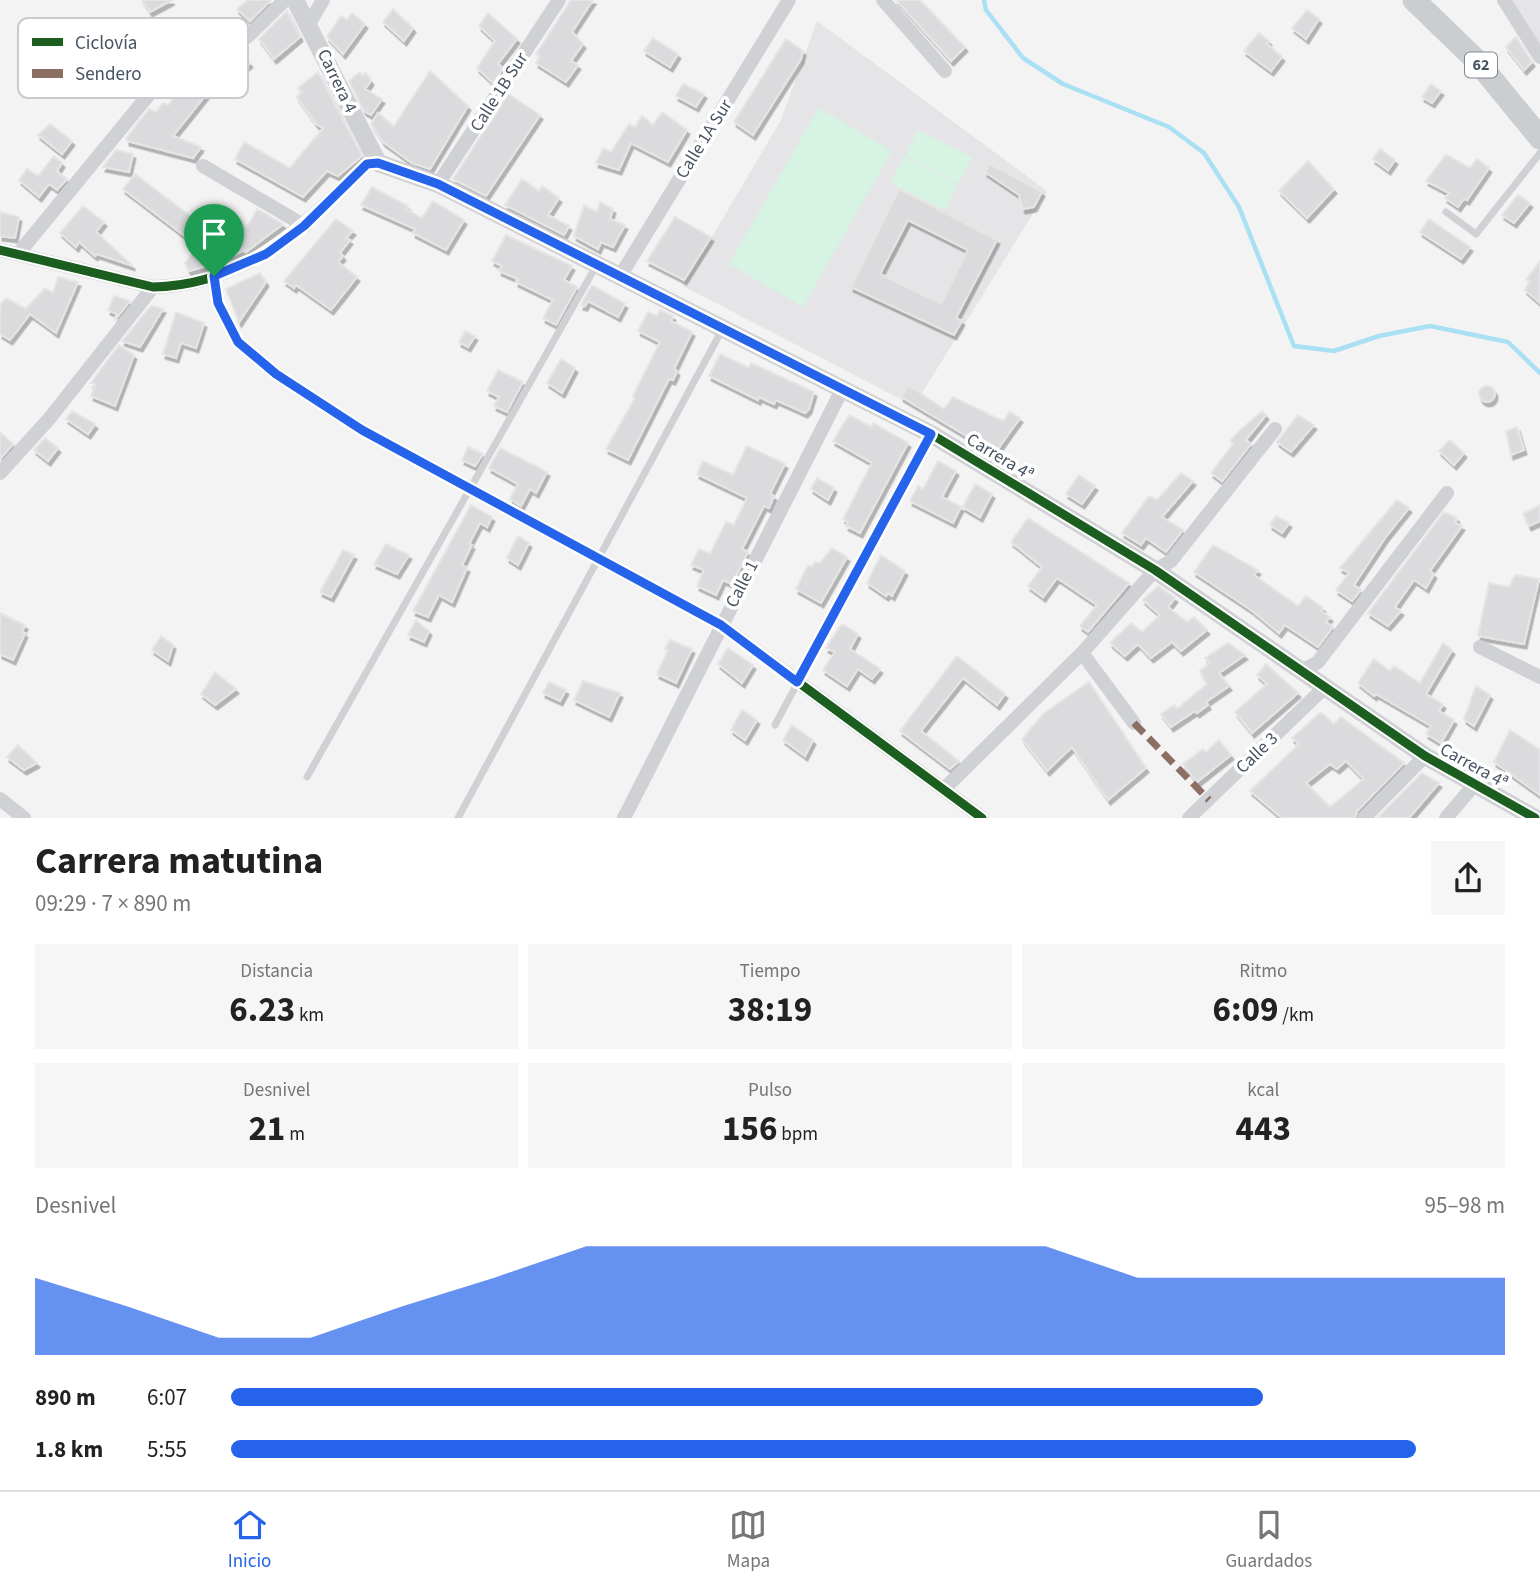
<!DOCTYPE html>
<html lang="es">
<meta charset="utf-8">
<style>
:root{--surface:#fff;--page:#f6f6f6;--text:#222;--muted:#767676;--line:#e0e0e0;--accent:#2563eb}
body{margin:0;font-family:"Source Sans 3",sans-serif;background:var(--page);color:var(--text);height:100vh;display:flex;flex-direction:column;font-size:26px;white-space:nowrap}
*{box-sizing:border-box;margin:0}
p{font-size:23px;color:var(--muted)}
.icon{flex:none;width:38px;height:38px;fill:none;stroke:currentColor;stroke-width:2;stroke-linecap:round;stroke-linejoin:round}
.map{position:relative;height:818px;overflow:hidden}
.details{display:flex;flex-direction:column;background:var(--surface);flex:1}
.details>*{flex:none}
.pin{position:absolute;display:grid;place-items:center;width:60px;height:60px;color:#fff;margin:-72px -30px;border-radius:50% 50% 50% 0;rotate:-45deg;box-shadow:0 0 7px #0007}
.pin .icon{rotate:45deg}
.round{display:grid;place-items:center;flex:none;width:74px;height:74px;border-radius:0px;background:var(--page)}
.summary{display:flex;align-items:center;justify-content:space-between;height:119px;padding:0 35px}
h1{font-size:38px;font-weight:700;line-height:52px}
.metrics{display:grid;grid-template-columns:repeat(3,1fr);gap:10px;height:119px;padding:7px 35px}
.metrics div{display:grid;align-content:center;border-radius:0px;background:var(--page);text-align:center}
.metrics b{font-size:35px;font-weight:700}
.metrics small{font-size:19px;font-weight:400}
.metrics p{font-size:19px}
.chart{height:196px;padding:14px 35px}
.chart p{display:flex;justify-content:space-between}
.chart svg{width:100%;height:126px;margin-top:7px;fill:var(--accent);opacity:.7}
ul{padding:0 35px;list-style:none;font-size:23px}
li{display:grid;grid-template-columns:112px 84px 1fr;align-items:center;height:52px}
li i{height:18px;border-radius:9px;background:var(--accent)}
.tab-bar{display:flex;justify-content:space-around;align-items:center;height:98px;border-top:2px solid var(--line);background:var(--surface);font-size:19px;color:var(--muted)}
.tab-bar a{display:grid;justify-items:center;gap:4px}
.tab-bar .on{color:var(--accent)}
.map>svg:first-child{display:block}
.education{fill:#e5e4e6}
.green{fill:#d7f3e3}
.lines{fill:none;stroke-linecap:round;stroke-linejoin:round}
.stream{stroke:#aae0f3;stroke-width:4.5}
.building{fill:#dbdbdd;stroke:#e5e5e6;stroke-width:2;fill-rule:evenodd;filter:url(#shadow)}
.service{stroke:#cfd1d4;stroke-width:7}
.minor{stroke:#cfd1d4;stroke-width:14}
.tertiary{stroke:#cfd1d4;stroke-width:18}
.primary{stroke:#caced1;stroke-width:23}
.quiet{stroke:#8d6e63;stroke-width:7;stroke-dasharray:14 7;stroke-linecap:butt}
.cycleway-casing{stroke:#fff;stroke-width:13}
.cycleway{stroke:#1b5e20;stroke-width:9}
.route-casing{stroke:#fff;stroke-width:14}
.route{stroke:#2563eb;stroke-width:9}
.labels{text-anchor:middle;dominant-baseline:central;stroke-width:7;stroke-linejoin:round;paint-order:stroke}
.shield{fill:#fff;stroke:#7f8791;stroke-width:2}
.shield-label{font-size:16px;font-weight:bold;fill:#485462}
.street-label{font-size:18px;fill:#485462;stroke:#fff}
.key{fill:#fff;stroke:#c8ccd0;stroke-width:2}
.key-label{font-size:19px;fill:#485462}
</style>
<div class="map">
<svg width="1540" height="818" viewBox="0 0 1540 818">
<defs>
<filter id="shadow"><feDropShadow dx="2.5" dy="4.5" stdDeviation="0" flood-color="#0004"/></filter>
</defs>
<rect width="100%" height="100%" fill="#f4f3f3"/>
<path class="education" d="M1511,0H1540V52Z
M817,21L1047,191L914,406L683,286L781,120Z"/>
<path class="green" d="M819,108L892,151L803,307L729,264Z
M918,130L972,157L959,183L905,156Z
M904,157L958,184L945,210L891,183Z"/>
<g class="lines">
<path class="stream" d="M984,0L986,10L1023,58L1063,84L1169,127L1204,153L1239,207L1294,346L1334,351L1379,336L1430,326L1508,342L1540,373"/>
</g>
<path class="building" d="M142,0H172L150,12Z
M248,0H271L250,21L237,9Z
M571,0H593L572,32L583,44L571,61L578,65L566,82L536,63L540,56L536,54Z
M896,0H920L965,47L951,61Z
M393,9L413,28L404,41L383,22Z
M1307,10L1319,19L1306,39L1292,28Z
M287,11L300,37L274,59L259,39Z
M352,13L365,24L343,54L327,37L341,16L347,20Z
M488,13L517,39L498,64L503,68L493,83L477,68L495,41L479,26Z
M219,31L250,63L233,78L220,67L226,61L222,59L226,56L208,40Z
M1259,33L1269,41L1267,44L1282,57L1271,71L1244,51Z
M1516,37L1532,62L1524,70L1506,47Z
M653,38L678,54L670,67L644,51Z
M786,39L803,51L801,59L753,135L734,122Z
M430,71L468,106L430,169L412,163L383,142L371,124L378,113L394,126Z
M318,72L362,156L338,176L327,171L303,197L235,159L244,142L290,168L323,128L316,124L297,97L302,92L298,88Z
M360,72L362,76L366,73L371,81L365,89L382,99L371,115L364,111L349,81Z
M191,84L209,91L173,136L201,147L193,158L127,141V137L149,109L156,112L163,103L168,105L184,85Z
M683,84L704,94L696,107L676,96Z
M1431,84L1441,91L1432,103L1422,97Z
M508,94L540,115L486,196L453,179Z
M662,112L687,130L668,162L631,143L619,170L596,163L603,148L611,152L629,124L635,127L642,116L653,125Z
M50,124L72,141L62,154L38,135Z
M1380,149L1395,160L1388,170L1373,159Z
M116,150L133,154L129,172L103,167Z
M1446,155L1470,168L1477,159L1489,168L1467,200L1464,199L1458,207L1445,198L1449,193L1426,181Z
M54,156L62,163L57,171L67,179L57,190L49,184L39,197L19,180L27,169L38,176Z
M1308,161L1334,189L1307,218L1279,191Z
M990,164L1042,192L1034,207L1023,209L1019,195L985,172Z
M135,174L209,230L224,211L237,222L239,218L247,227L257,209L283,224L246,252L244,250L223,261L189,271L185,263L198,246L123,189Z
M522,179L539,191L542,186L559,198L548,215L569,226L564,235L505,205Z
M372,187L408,206L406,209L422,218L433,201L464,220L446,250L413,233L415,229L361,205Z
M899,189L997,240L956,318L962,321L954,335L851,287ZM908,220L968,250L941,304L880,274Z
M1518,195L1530,203L1514,223L1502,215Z
M600,202L613,209L610,219L625,225L613,247L601,242L598,249L574,236L584,205L597,212Z
M83,206L104,222L96,232L133,266L97,254L95,256L79,242L76,247L60,233Z
M0,212L19,217L15,238L0,236Z
M675,217L711,237L684,280L647,261Z
M336,219L353,231L346,238L350,240L340,253L343,256L338,262L357,277L331,310L296,285L294,288L284,281Z
M1429,219L1470,247L1461,259L1420,232Z
M506,235L572,266L564,280L577,287L556,325L543,318L553,300L516,282L518,279L499,271L502,266L492,261Z
M1540,261V303L1525,290L1530,281L1526,280Z
M260,273L266,282L239,322L226,289Z
M58,277L78,282L56,333L30,314L10,340L0,334V305L6,298L26,309L45,288L53,293Z
M592,285L625,304L618,317L588,301L585,306L581,305Z
M114,296L130,301L114,321L117,314L108,310Z
M151,306L163,309L140,347L122,341Z
M660,310L673,316L671,321L692,332L674,369L677,371L673,380L669,379L628,460L606,449L635,398L633,396L660,342L638,331L648,312L657,316Z
M176,312L204,323L196,348L181,343L176,358L163,354Z
M465,331L475,336L468,347L459,342Z
M119,345L134,355L115,406L91,396L96,384L91,383Z
M720,354L749,368L751,363L814,392L809,409L805,413L776,400L774,404L759,397L758,400L709,376Z
M561,359L575,368L562,393L547,383Z
M498,370L523,382L507,412L494,406L499,397L487,391Z
M908,385L944,409L953,397L1003,421L1010,412L1020,418L995,453L901,397Z
M1479 394a8 8 0 1 1 16 0a8 8 0 1 1-16 0Z
M72,411L95,424L88,434L66,419Z
M1262,411L1266,415L1246,440L1251,444L1222,481L1211,473L1233,444L1230,441L1237,433Z
M849,415L872,427L873,423L908,443L860,533L846,526L848,522L843,519L872,463L833,441Z
M1298,415L1314,425L1291,452L1277,442Z
M1517,427L1524,450L1511,455L1506,431Z
M0,432L13,444L0,459Z
M45,438L58,448L48,461L34,450Z
M1450,440L1464,453L1454,465L1439,451Z
M747,446L785,464L770,494L774,496L769,508L764,506L742,549L748,552L732,584L723,580L716,595L697,586L704,570L691,565L699,549L710,554L726,522L734,525L747,498L697,474L703,461L733,475Z
M468,447L483,454L475,466L462,460Z
M500,448L547,472L536,493L530,489L521,506L510,499L518,484L489,468Z
M938,461L956,471L942,497L961,507L953,523L910,501L918,486L923,489Z
M1181,473L1193,481L1162,517L1183,530L1166,552L1146,538L1141,545L1122,533L1149,496L1157,500Z
M1079,475L1095,486L1082,504L1066,494Z
M817,478L834,488L828,500L811,489Z
M975,484L992,494L980,517L963,507Z
M1397,500L1409,508L1385,538L1354,585L1361,590L1352,601L1336,590L1349,573L1340,568Z
M471,505L492,517L487,527L480,523L469,544L472,545L462,565L467,568L452,602L439,595L428,617L413,611Z
M1540,505V521L1529,526L1523,514Z
M1444,512L1457,518L1455,523L1462,526L1430,571L1434,574L1426,588L1414,580L1395,607L1401,611L1388,626L1368,613Z
M1276,516L1289,523L1282,533L1270,525Z
M1028,518L1129,583L1088,632L1080,626L1097,605L1057,578L1043,597L1028,586L1042,567L1011,542Z
M518,536L529,543L518,565L507,558Z
M386,544L409,555L397,574L374,564Z
M1213,545L1258,570L1254,575L1298,606L1306,596L1323,608L1321,611L1330,617L1326,622L1333,627L1318,647L1285,625L1279,633L1251,610L1194,572Z
M832,548L847,557L821,603L796,589L808,565L812,567L815,562L820,563Z
M343,550L354,555L331,597L320,592Z
M881,555L905,571L892,596L888,593L886,596L867,583Z
M1515,575L1539,579L1524,644L1478,636L1489,583L1509,587Z
M1158,586L1175,598L1168,607L1187,622L1194,617L1207,630L1181,651L1172,642L1151,658L1138,644L1125,656L1110,643L1131,623L1142,632L1160,615L1143,600Z
M0,613L25,625L22,632L25,633L13,660L0,654Z
M416,620L429,631L424,642L408,635Z
M842,624L858,634L850,649L880,669L872,679L858,669L847,686L823,670L835,652L826,648Z
M161,636L173,645L168,661L152,650Z
M670,640L692,649L676,683L657,674L668,650L665,649Z
M1228,643L1245,655L1219,673L1229,686L1206,702L1208,705L1197,713L1195,711L1171,727L1161,714L1174,705L1177,709L1207,684L1200,671L1210,663L1205,658Z
M1443,643L1452,650L1426,694L1443,704L1439,711L1454,720L1441,743L1426,734L1431,726L1376,694L1374,696L1358,683L1374,659L1390,671L1394,666L1420,683Z
M728,648L753,665L742,683L718,664Z
M957,656L1005,694L997,705L963,678L921,731L959,761L950,769L900,731Z
M1266,664L1298,693L1252,733L1235,712L1267,684L1257,675Z
M215,672L236,689L215,705L201,694Z
M583,681L620,693L609,717L574,700Z
M549,682L566,690L560,701L543,693Z
M1089,682L1146,768L1108,800L1072,747L1047,771L1022,739L1043,714Z
M1476,686L1490,695L1474,726L1464,719Z
M742,710L757,720L745,740L731,730Z
M1321,712L1334,724L1341,717L1404,763L1357,811L1355,818H1282L1250,791L1299,744L1292,738ZM1346,761L1364,779L1330,807L1306,783L1330,764L1337,769Z
M792,725L813,740L805,756L783,740Z
M1510,730L1540,750V795L1494,762Z
M1219,740L1231,755L1197,782L1183,764L1203,749L1206,752Z
M18,745L37,763L24,770L7,757Z
M1422,773L1439,783L1409,818H1377Z"/>
<g class="lines">
<path class="service" d="M1446,212L1476,234L1540,153
M775,725L931,434
M307,777L596,266
M458,818L722,330"/>
<path class="minor" d="M883,0L945,71
M1504,0L1540,57
M309,24L323,0
M247,37L285,0
M203,166L305,226
M438,184L559,0
M0,250L153,287C247,285 304,226 367,164L378,163
M18,254L160,81
M214,276L218,303L238,342L276,374L362,430L721,625L982,818
M619,278L789,0
M0,473L49,419L153,287
M1480,647L1540,677
M1082,653L1134,723
M1302,671L1318,662L1447,493
M944,789L1082,653L1155,570L1171,561L1275,429
M0,799L24,818
M624,818L843,388
M1189,818L1324,688
M1364,818L1425,756
M1446,818L1475,784"/>
<path class="tertiary" d="M295,0L378,163L438,184L931,434L1155,570L1425,756L1535,818"/>
<path class="primary" d="M1414,0L1477,61L1540,138"/>
<path class="quiet" d="M1134,723L1209,800"/>
<g class="cycleway-casing">
<path id="cycleway" d="M0,250L153,287C247,285 304,226 367,164L378,163L438,184L931,434L1155,570L1425,756L1535,818
M214,276L218,303L238,342L276,374L362,430L721,625L982,818"/>
</g>
<use href="#cycleway" class="cycleway"/>
</g>
<g class="lines">
<g class="route-casing">
<path id="route" d="M378,163L438,184L931,434L797,682L721,625L362,430L276,374L238,342L218,303L214,276L266,254L304,226L367,164Z"/>
</g>
<use href="#route" class="route"/>
</g>
<g class="labels">
<rect class="shield" x="1465" y="52.5" width="32" height="25" rx="5"/>
<g class="shield-label">
<text x="1481" y="65">62</text>
</g>
<g class="street-label">
<text transform="translate(337 81) rotate(64)">Carrera 4</text>
<text transform="translate(499 92) rotate(-57)">Calle 1B Sur</text>
<text transform="translate(704 139) rotate(-58)">Calle 1A Sur</text>
<text transform="translate(1000 457) rotate(31)">Carrera 4ª</text>
<text transform="translate(742 584) rotate(-63)">Calle 1</text>
<text transform="translate(1257 753) rotate(-44)">Calle 3</text>
<text transform="translate(1474 766) rotate(29)">Carrera 4ª</text>
</g>
</g>
<rect x="18" y="18" width="230" height="80" rx="10" class="key"/>
<rect x="32" y="38" width="31" height="8" fill="#1b5e20"/>
<rect x="32" y="69" width="31" height="9" fill="#8d6e63"/>
<g class="key-label">
<text x="75" y="49">Ciclovía</text>
<text x="75" y="80">Sendero</text>
</g>
</svg>
<div class="pin" style="left:214px;top:276px;background:#1e9e55"><svg class="icon" aria-label="arrive" viewBox="0 0 24 24"><path d="M6 21V4h12l-3 4 3 4H6"/></svg></div>
</div>
<section class="details">
<div class="summary"><div><h1>Carrera matutina</h1><p>09:29 · 7 × 890 m</p></div><a class="round"><svg class="icon" aria-label="share" viewBox="0 0 24 24"><path d="M12 15V3M7 8l5-5 5 5M5 13v7h14v-7"/></svg></a></div>
<div class="metrics">
<div><p>Distancia</p><b>6.23<small> km</small></b></div>
<div><p>Tiempo</p><b>38:19</b></div>
<div><p>Ritmo</p><b>6:09<small> /km</small></b></div>
</div>
<div class="metrics">
<div><p>Desnivel</p><b>21<small> m</small></b></div>
<div><p>Pulso</p><b>156<small> bpm</small></b></div>
<div><p>kcal</p><b>443</b></div>
</div>
<div class="chart"><p><span>Desnivel</span>95–98 m</p>
<svg viewBox="0 0 160 44" preserveAspectRatio="none"><path d="M0 44V17L10 27L20 38L30 38L40 27L50 17L60 6L70 6L80 6L90 6L100 6L110 6L120 17L130 17L140 17L150 17L160 17V44z"/></svg>
</div>
<ul>
<li><b>890 m</b>6:07<i style="width:81%"></i></li>
<li><b>1.8 km</b>5:55<i style="width:93%"></i></li>
</ul>
</section>
<nav class="tab-bar">
<a class="on"><svg class="icon" aria-label="home" viewBox="0 0 24 24"><path d="M3 11l9-7 9 7M6 9v11h12V9"/></svg>Inicio</a>
<a><svg class="icon" aria-label="map" viewBox="0 0 24 24"><path d="M3 6l6-2 6 2 6-2v14l-6 2-6-2-6 2zM9 4v14M15 6v14"/></svg>Mapa</a>
<a><svg class="icon" aria-label="saved" viewBox="0 0 24 24"><path d="M7 4h10v16l-5-4-5 4z"/></svg>Guardados</a>
</nav>
